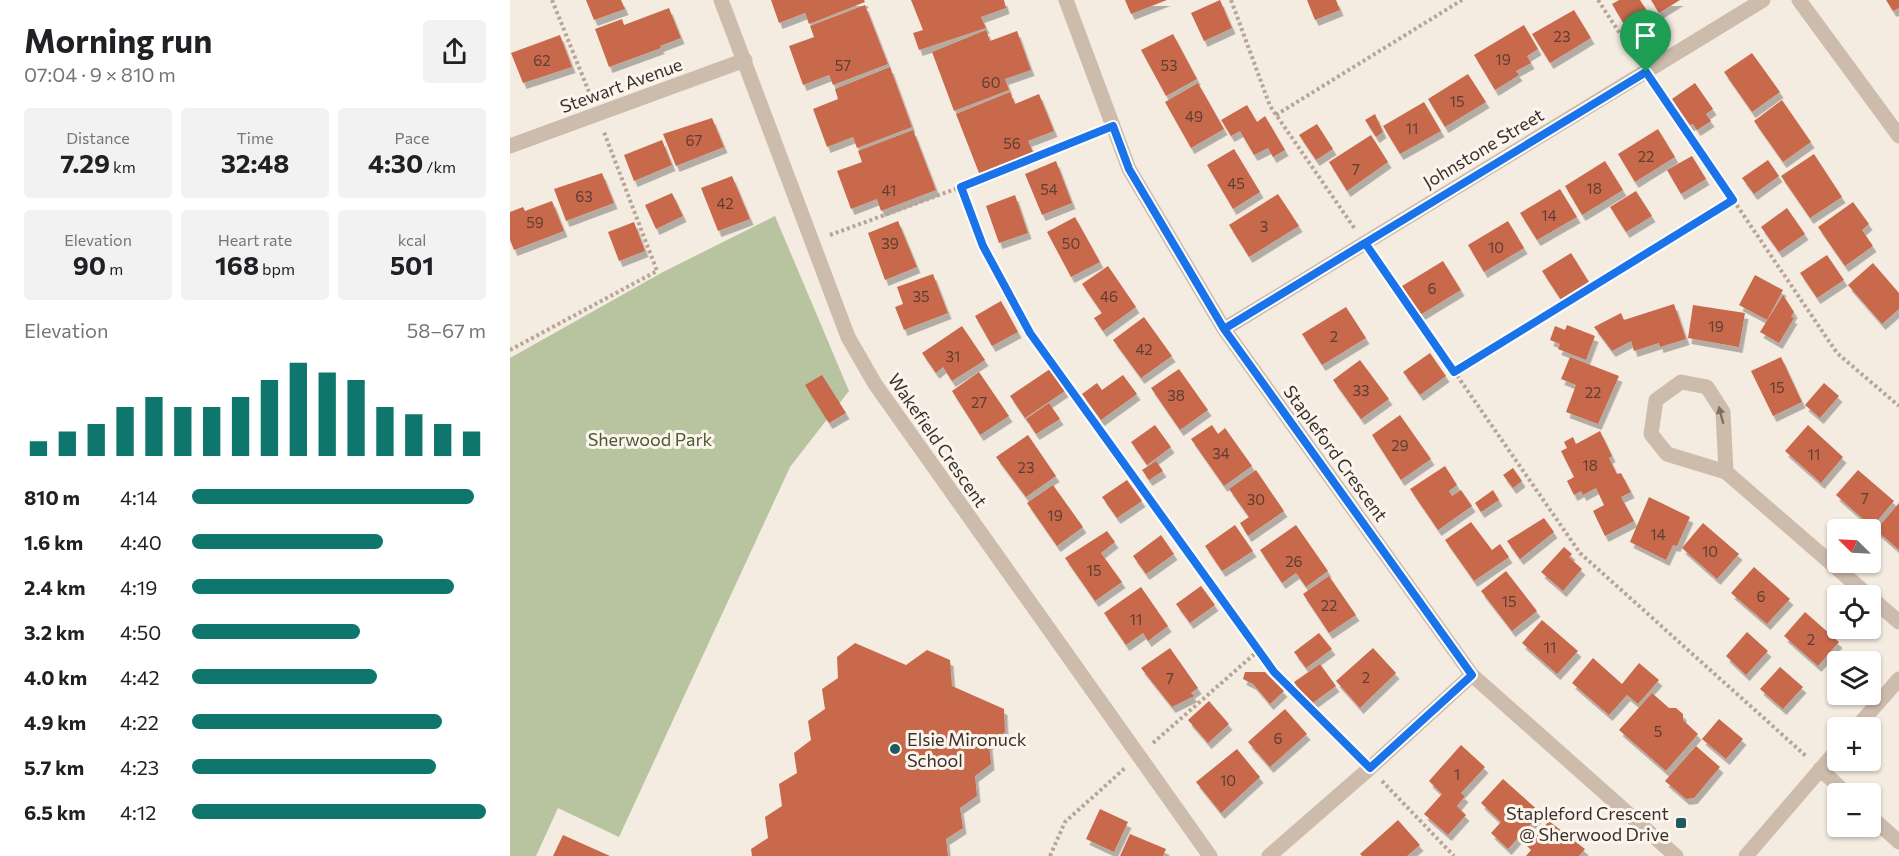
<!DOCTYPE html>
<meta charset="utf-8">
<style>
:root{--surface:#fff;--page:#f2f2f2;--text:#202124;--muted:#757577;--accent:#0f766e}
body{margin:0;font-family:Commissioner,sans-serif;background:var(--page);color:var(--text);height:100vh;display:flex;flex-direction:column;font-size:22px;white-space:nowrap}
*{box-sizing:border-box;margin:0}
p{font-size:20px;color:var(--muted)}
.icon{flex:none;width:33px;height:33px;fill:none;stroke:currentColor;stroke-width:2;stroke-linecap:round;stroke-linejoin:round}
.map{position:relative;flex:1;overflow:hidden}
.drawer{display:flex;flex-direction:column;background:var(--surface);width:510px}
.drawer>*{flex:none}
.needle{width:39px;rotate:294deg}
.controls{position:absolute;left:1317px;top:519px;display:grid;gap:12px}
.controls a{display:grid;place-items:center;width:54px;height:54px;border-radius:6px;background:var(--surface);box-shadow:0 2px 4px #0004;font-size:30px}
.pin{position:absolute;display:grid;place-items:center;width:51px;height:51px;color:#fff;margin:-62px -26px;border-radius:50% 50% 50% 0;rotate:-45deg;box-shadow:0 0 6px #0007}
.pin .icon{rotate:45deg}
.round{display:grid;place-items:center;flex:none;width:63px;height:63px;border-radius:6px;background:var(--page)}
.summary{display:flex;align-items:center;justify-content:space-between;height:102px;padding:0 24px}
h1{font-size:33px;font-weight:700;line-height:45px}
.figures{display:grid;grid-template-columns:repeat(3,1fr);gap:9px;height:102px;padding:6px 24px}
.figures div{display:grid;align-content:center;border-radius:6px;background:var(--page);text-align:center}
.figures b{font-size:26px;font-weight:700}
.figures small{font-size:16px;font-weight:400}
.figures p{font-size:16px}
.chart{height:168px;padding:12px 24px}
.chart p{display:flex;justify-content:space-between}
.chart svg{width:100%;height:108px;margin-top:6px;stroke:var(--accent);stroke-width:6}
ul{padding:0 24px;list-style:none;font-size:20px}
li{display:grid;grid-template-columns:96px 72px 1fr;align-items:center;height:45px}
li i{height:15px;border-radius:8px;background:var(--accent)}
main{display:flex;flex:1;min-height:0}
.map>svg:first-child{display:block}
.green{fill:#b8c4a0}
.building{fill:#c8694b;filter:url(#shadow)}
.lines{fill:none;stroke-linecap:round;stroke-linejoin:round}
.path{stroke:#b9a596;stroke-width:4;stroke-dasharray:3 3;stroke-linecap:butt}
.minor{stroke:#cdbbac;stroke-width:15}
.oneway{fill:#7d6f65}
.route-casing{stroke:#fff;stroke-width:12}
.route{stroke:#1a73e8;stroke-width:8}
.poi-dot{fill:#1f5a5e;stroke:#fbf5ee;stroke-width:2}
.labels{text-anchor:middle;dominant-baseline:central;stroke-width:6;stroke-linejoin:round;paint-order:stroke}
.number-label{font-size:15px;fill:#5e3e33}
.street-label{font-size:18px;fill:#3b302b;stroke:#fbf5ee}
.park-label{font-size:18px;fill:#4a5a2e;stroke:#fbf5ee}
.poi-label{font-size:18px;fill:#3b302b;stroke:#fbf5ee;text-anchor:start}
</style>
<main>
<section class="drawer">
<div class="summary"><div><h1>Morning run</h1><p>07:04 · 9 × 810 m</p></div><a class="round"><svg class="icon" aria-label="share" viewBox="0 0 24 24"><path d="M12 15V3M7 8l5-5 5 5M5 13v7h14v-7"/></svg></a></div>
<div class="figures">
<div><p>Distance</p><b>7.29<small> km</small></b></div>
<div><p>Time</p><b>32:48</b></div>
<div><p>Pace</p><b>4:30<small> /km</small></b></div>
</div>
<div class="figures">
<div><p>Elevation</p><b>90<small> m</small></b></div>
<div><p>Heart rate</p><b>168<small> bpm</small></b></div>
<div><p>kcal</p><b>501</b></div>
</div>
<div class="chart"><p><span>Elevation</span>58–67 m</p>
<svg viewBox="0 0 160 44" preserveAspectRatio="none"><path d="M5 44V38M15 44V34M25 44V31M35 44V24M45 44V20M55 44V24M65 44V24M75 44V20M85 44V13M95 44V6M105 44V10M115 44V13M125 44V24M135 44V27M145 44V31M155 44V34"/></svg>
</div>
<ul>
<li><b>810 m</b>4:14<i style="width:96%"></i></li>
<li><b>1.6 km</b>4:40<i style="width:65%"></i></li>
<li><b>2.4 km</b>4:19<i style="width:89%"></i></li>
<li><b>3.2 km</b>4:50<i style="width:57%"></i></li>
<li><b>4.0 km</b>4:42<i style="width:63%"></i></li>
<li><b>4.9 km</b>4:22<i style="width:85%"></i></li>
<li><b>5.7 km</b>4:23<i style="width:83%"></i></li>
<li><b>6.5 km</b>4:12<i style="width:100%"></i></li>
</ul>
</section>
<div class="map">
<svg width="1389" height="856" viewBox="0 0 1389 856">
<defs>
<filter id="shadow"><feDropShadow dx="3.5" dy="6" stdDeviation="0" flood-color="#0004"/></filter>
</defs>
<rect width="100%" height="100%" fill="#f4ebe1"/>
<path class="green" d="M265,216L339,391L280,467L109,837L48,808L26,856H0V358L153,272Z"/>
<path class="building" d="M76,0H111L115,9L84,20Z
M261,0H354L355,2L299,24L295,13L269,23Z
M401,0H494L496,8L471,17L476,28L409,50L403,33L413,30Z
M615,0H657L621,14Z
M710,0L722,28L694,41L681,13Z
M797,0H826L830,10L805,20Z
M1109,0H1130L1141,17L1118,31L1102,4Z
M1141,0H1170L1149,13Z
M1376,0H1389V8L1383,11Z
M355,5L378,64L323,85L319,75L293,85L279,46L304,37L300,26Z
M159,8L171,38L150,46L151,48L99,67L85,29L112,19L114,25Z
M1064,10L1081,38L1040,63L1022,34Z
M1014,25L1028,49L1017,56L1021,63L1006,71L1009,75L985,90L964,55Z
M476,30L480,41L507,31L521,70L495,79L499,90L444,111L422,52Z
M663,34L687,79L656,96L631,50Z
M50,35L62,67L13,83L1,53Z
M1242,53L1270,92L1242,112L1214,72Z
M380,67L402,127L347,148L343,137L317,147L303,109L328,99L325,89Z
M958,74L976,102L935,127L918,99Z
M688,83L714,129L681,148L655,102Z
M1185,83L1203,109L1196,114L1201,121L1187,130L1183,124L1180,125L1162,99Z
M500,92L505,104L529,94L544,131L518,141L523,152L469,173L446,114Z
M1272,100L1301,142L1273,162L1244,121Z
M914,102L931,131L890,154L873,126Z
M737,105L747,122L755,116L775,150L763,157L758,148L744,155L730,131L721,136L711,120Z
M865,114L873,132L866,137L855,120Z
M202,118L214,147L166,166L153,134Z
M807,124L823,149L806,160L789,135Z
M1148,129L1165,157L1125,182L1108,154Z
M403,130L426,190L371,211L367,199L341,209L327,171L352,162L348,151Z
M861,135L878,162L837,191L819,162Z
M152,140L162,165L124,181L114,155Z
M724,149L750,192L723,209L697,165Z
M1304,154L1332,197L1300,218L1271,176Z
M1182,156L1196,179L1171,194L1157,170Z
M1258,160L1269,176L1244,194L1232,178Z
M546,161L562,203L532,215L515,174Z
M1095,161L1113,190L1072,215L1055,186Z
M92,173L104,203L56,221L44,189Z
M222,176L240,219L208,231L191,188Z
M1050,189L1067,217L1027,240L1010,213Z
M1126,191L1142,216L1116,232L1100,207Z
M162,193L173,216L146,229L135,205Z
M768,194L789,226L739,257L719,225Z
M505,195L518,233L489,243L476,206Z
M42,201L54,231L4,250L0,240V212L13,207L15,211Z
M1343,202L1359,224L1352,230L1363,246L1335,266L1308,227Z
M1277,208L1295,234L1269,252L1251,227Z
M565,217L590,262L561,277L537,232Z
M388,221L407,267L375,280L358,233Z
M998,221L1014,248L974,272L958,245Z
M124,222L135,251L109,261L98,232Z
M1061,253L1079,282L1051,300L1032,271Z
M1317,255L1334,280L1307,298L1290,273Z
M933,261L951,290L910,315L892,286Z
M1363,263L1389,293V309L1372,324L1338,285Z
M598,266L626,307L593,331L584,318L592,313L572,284Z
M423,274L438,313L394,330L385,307L393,304L387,287Z
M1245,275L1273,290L1257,320L1229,305Z
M1273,295L1284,312L1281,317L1284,318L1269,343L1250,332Z
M491,301L508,332L482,346L465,316Z
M1164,304L1176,339L1150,347L1149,343L1124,351L1121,341L1102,351L1084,327L1111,313L1114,320Z
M1183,305L1235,313L1229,347L1178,338Z
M836,307L856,338L812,365L792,334Z
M634,317L662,356L631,378L603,340Z
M1057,325L1085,336L1076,360L1048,349L1050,344L1040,340L1045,326L1055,330Z
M452,326L475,360L442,381L433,367L426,373L412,353Z
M920,353L936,376L910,395L893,372Z
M1060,357L1109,376L1088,424L1056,412L1066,385L1051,379Z
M1271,357L1292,402L1263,416L1241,371Z
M850,360L879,399L851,419L823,380Z
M540,369L555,391L515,418L500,396Z
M669,369L698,410L670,430L641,388Z
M469,372L499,416L470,435L442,391Z
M312,375L336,413L319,423L295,385Z
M613,375L627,394L591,420L572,394L587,383L592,390Z
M1314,383L1329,396L1310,418L1295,405Z
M539,403L550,419L526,434L516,419Z
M890,415L921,459L891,480L862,435Z
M645,425L661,447L637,465L621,442Z
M702,425L708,434L715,428L742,466L714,486L681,439Z
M1298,425L1333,457L1311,483L1275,451Z
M1090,431L1102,456L1099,458L1107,474L1111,473L1121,492L1111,497L1124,521L1095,536L1083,511L1094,505L1086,488L1073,495L1071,491L1064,495L1057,481L1064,477L1051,451L1057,448L1054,442L1063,437L1066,444Z
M518,435L546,476L516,497L486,457Z
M646,461L653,471L639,480L632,470Z
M935,466L947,485L939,491L942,496L951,490L962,506L928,530L900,489Z
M1003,468L1012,481L1003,488L993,475Z
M746,470L774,511L738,536L730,523L739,517L719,489Z
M1348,470L1384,501L1362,527L1326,495Z
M617,480L632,501L607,518L592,497Z
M543,485L573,527L547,546L517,503Z
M983,490L989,500L971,512L965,503Z
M1139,497L1180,517L1167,546L1163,545L1156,560L1120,542Z
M1389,503V550L1366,530Z
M1034,518L1044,532L1010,559L997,541Z
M961,522L982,550L990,544L999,557L964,581L935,540Z
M1193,523L1229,554L1207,579L1172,548Z
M725,525L743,551L712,571L695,546Z
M786,525L818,571L796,587L786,573L772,583L750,550Z
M597,531L605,542L591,553L612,582L585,601L555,558Z
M651,535L664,554L636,574L623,556Z
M1054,547L1062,554L1059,557L1072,569L1053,591L1031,572Z
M1244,567L1280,599L1257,624L1221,593Z
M996,571L1027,611L1002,631L971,591Z
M819,576L846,615L819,633L793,594Z
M691,586L705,605L680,623L666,604Z
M631,587L658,626L638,641L633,633L616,645L594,613Z
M1295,612L1329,642L1308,666L1274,636Z
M1032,620L1068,651L1047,674L1012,643Z
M1237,632L1258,651L1236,675L1216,656Z
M809,633L822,649L796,668L784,652Z
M345,643L396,665L417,650L440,660L442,686L494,709L495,732L479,744L481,764L465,776L467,796L450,808L453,828L436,839L438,856H242L241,849L258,838L255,817L272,806L269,784L287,773L284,753L301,740L298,721L315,709L312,689L328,678L327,657Z
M660,648L688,688L681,693L684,696L662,707L631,668Z
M863,648L886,673L850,708L826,681Z
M1083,658L1112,684L1129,663L1149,680L1128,704L1117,695L1099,715L1062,683Z
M810,664L826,686L800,705L784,682Z
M1270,667L1293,687L1273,709L1250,689Z
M735,672H755L774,691L760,704L743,684L733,679Z
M1142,693L1159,708H1166L1173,714V720L1188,734L1156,771L1109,730Z
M699,701L719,724L698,743L678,720Z
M775,709L797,734L760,767L738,742Z
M1209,719L1233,739L1216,759L1192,739Z
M951,745L975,767L951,793L955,796L947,806L956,815L938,835L914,814L932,794L919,781Z
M1186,746L1210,767L1184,798L1176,799L1155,781Z
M727,749L750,777L711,813L686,782Z
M993,779L1031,813L998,849L981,833L991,822L971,803Z
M590,809L618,822L604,852L576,839Z
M888,820L910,845L897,856H852L850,854Z
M1039,821L1075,849L1069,856H1016L1021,850L1017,846Z
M620,834L656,849L653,856H610Z
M53,835L100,856H43Z"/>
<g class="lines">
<path class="path" d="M42,0L81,97
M721,0L760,106L845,229
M1088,0L1126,58
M1146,86L1327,353L1389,406
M766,115L952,0
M451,187L473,246L520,334L764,672L848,756
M320,235L451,187L587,133
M865,257L1070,553L1296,756
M0,350L147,271L94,132
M944,372L1223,200
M643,743L749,650
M872,781L944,856
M540,856L555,822L615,768"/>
<path class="minor" d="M211,0L338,337L365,384L700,856
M556,0L619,169L714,329L962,675L1166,856
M1289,0L1389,136
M0,146L235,60
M714,329L1253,0
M1216,472L1213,412L1197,387L1171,382L1146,400L1141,434L1157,454L1216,472L1359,596
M1360,597L1389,622
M1346,728L1389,679
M1310,769L1337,794
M1360,816L1389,842
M759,856L860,768L962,675
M1236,856L1328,749"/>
</g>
<defs><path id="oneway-solid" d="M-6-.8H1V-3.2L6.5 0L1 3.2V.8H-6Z" transform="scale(1.5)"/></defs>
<use class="oneway" href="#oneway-solid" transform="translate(1211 415) rotate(-105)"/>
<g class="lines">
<g class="route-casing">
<path id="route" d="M1136,72C995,158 854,243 714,329L619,169L603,126L451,187L473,246L520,333L764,672L860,768L962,675L714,329L855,243L944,372L1223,200L1136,72"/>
</g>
<use href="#route" class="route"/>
</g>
<g class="poi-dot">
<circle cx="385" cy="749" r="6"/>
<rect x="1165" y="817" width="12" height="12" rx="3"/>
</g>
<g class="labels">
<g class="number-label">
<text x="1052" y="36">23</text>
<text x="993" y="59">19</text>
<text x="32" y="60">62</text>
<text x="333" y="65">57</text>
<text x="659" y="65">53</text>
<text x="481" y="82">60</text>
<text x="947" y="101">15</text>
<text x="684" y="116">49</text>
<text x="902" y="128">11</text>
<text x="184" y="140">67</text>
<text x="502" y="143">56</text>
<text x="1136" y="156">22</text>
<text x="846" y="169">7</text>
<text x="726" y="183">45</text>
<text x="1084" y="188">18</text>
<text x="539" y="189">54</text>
<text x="379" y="190">41</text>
<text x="74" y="196">63</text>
<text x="215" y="203">42</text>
<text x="1039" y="215">14</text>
<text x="25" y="222">59</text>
<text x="754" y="226">3</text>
<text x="380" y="243">39</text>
<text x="561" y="243">50</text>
<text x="986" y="247">10</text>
<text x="922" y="288">6</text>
<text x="411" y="296">35</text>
<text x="599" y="296">46</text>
<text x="1206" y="326">19</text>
<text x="824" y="336">2</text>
<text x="634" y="349">42</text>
<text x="443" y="356">31</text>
<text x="1267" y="387">15</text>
<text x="851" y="390">33</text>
<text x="1083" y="392">22</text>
<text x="666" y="395">38</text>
<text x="469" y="402">27</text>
<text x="890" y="445">29</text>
<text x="711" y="453">34</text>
<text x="1304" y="454">11</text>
<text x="1080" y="465">18</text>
<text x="516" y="467">23</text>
<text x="1355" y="498">7</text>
<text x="746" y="499">30</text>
<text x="545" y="515">19</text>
<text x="1148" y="534">14</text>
<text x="1200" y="551">10</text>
<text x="784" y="561">26</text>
<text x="584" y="570">15</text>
<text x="1251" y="596">6</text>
<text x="999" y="601">15</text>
<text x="819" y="605">22</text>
<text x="626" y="619">11</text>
<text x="1301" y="639">2</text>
<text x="1040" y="647">11</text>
<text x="856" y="677">2</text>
<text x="660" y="678">7</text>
<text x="1148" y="731">5</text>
<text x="768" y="738">6</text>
<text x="947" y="774">1</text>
<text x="718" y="780">10</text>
</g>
<g class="street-label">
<text transform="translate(111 85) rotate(-20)">Stewart Avenue</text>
<text transform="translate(973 148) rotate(-31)">Johnstone Street</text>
<text transform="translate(428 440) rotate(55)">Wakefield Crescent</text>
<text transform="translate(826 453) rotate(54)">Stapleford Crescent</text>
</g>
<g class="park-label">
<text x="140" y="439">Sherwood Park</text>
</g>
<g class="poi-label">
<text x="397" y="739">Elsie Mironuck<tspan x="397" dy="21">School</tspan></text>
<text x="1159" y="813" text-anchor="end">Stapleford Crescent<tspan x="1159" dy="21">@ Sherwood Drive</tspan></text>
</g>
</g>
</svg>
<div class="controls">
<a><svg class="needle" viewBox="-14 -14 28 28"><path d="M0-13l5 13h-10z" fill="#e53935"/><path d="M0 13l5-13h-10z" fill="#757577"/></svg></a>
<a><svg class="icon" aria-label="locate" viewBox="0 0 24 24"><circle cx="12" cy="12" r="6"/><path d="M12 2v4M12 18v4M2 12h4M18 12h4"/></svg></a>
<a><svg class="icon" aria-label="layers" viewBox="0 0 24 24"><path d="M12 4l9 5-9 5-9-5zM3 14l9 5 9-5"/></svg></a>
<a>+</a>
<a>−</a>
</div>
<div class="pin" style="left:1136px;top:72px;background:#1e9e55"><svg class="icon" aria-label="arrive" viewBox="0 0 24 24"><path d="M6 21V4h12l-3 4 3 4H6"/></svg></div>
</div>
</main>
